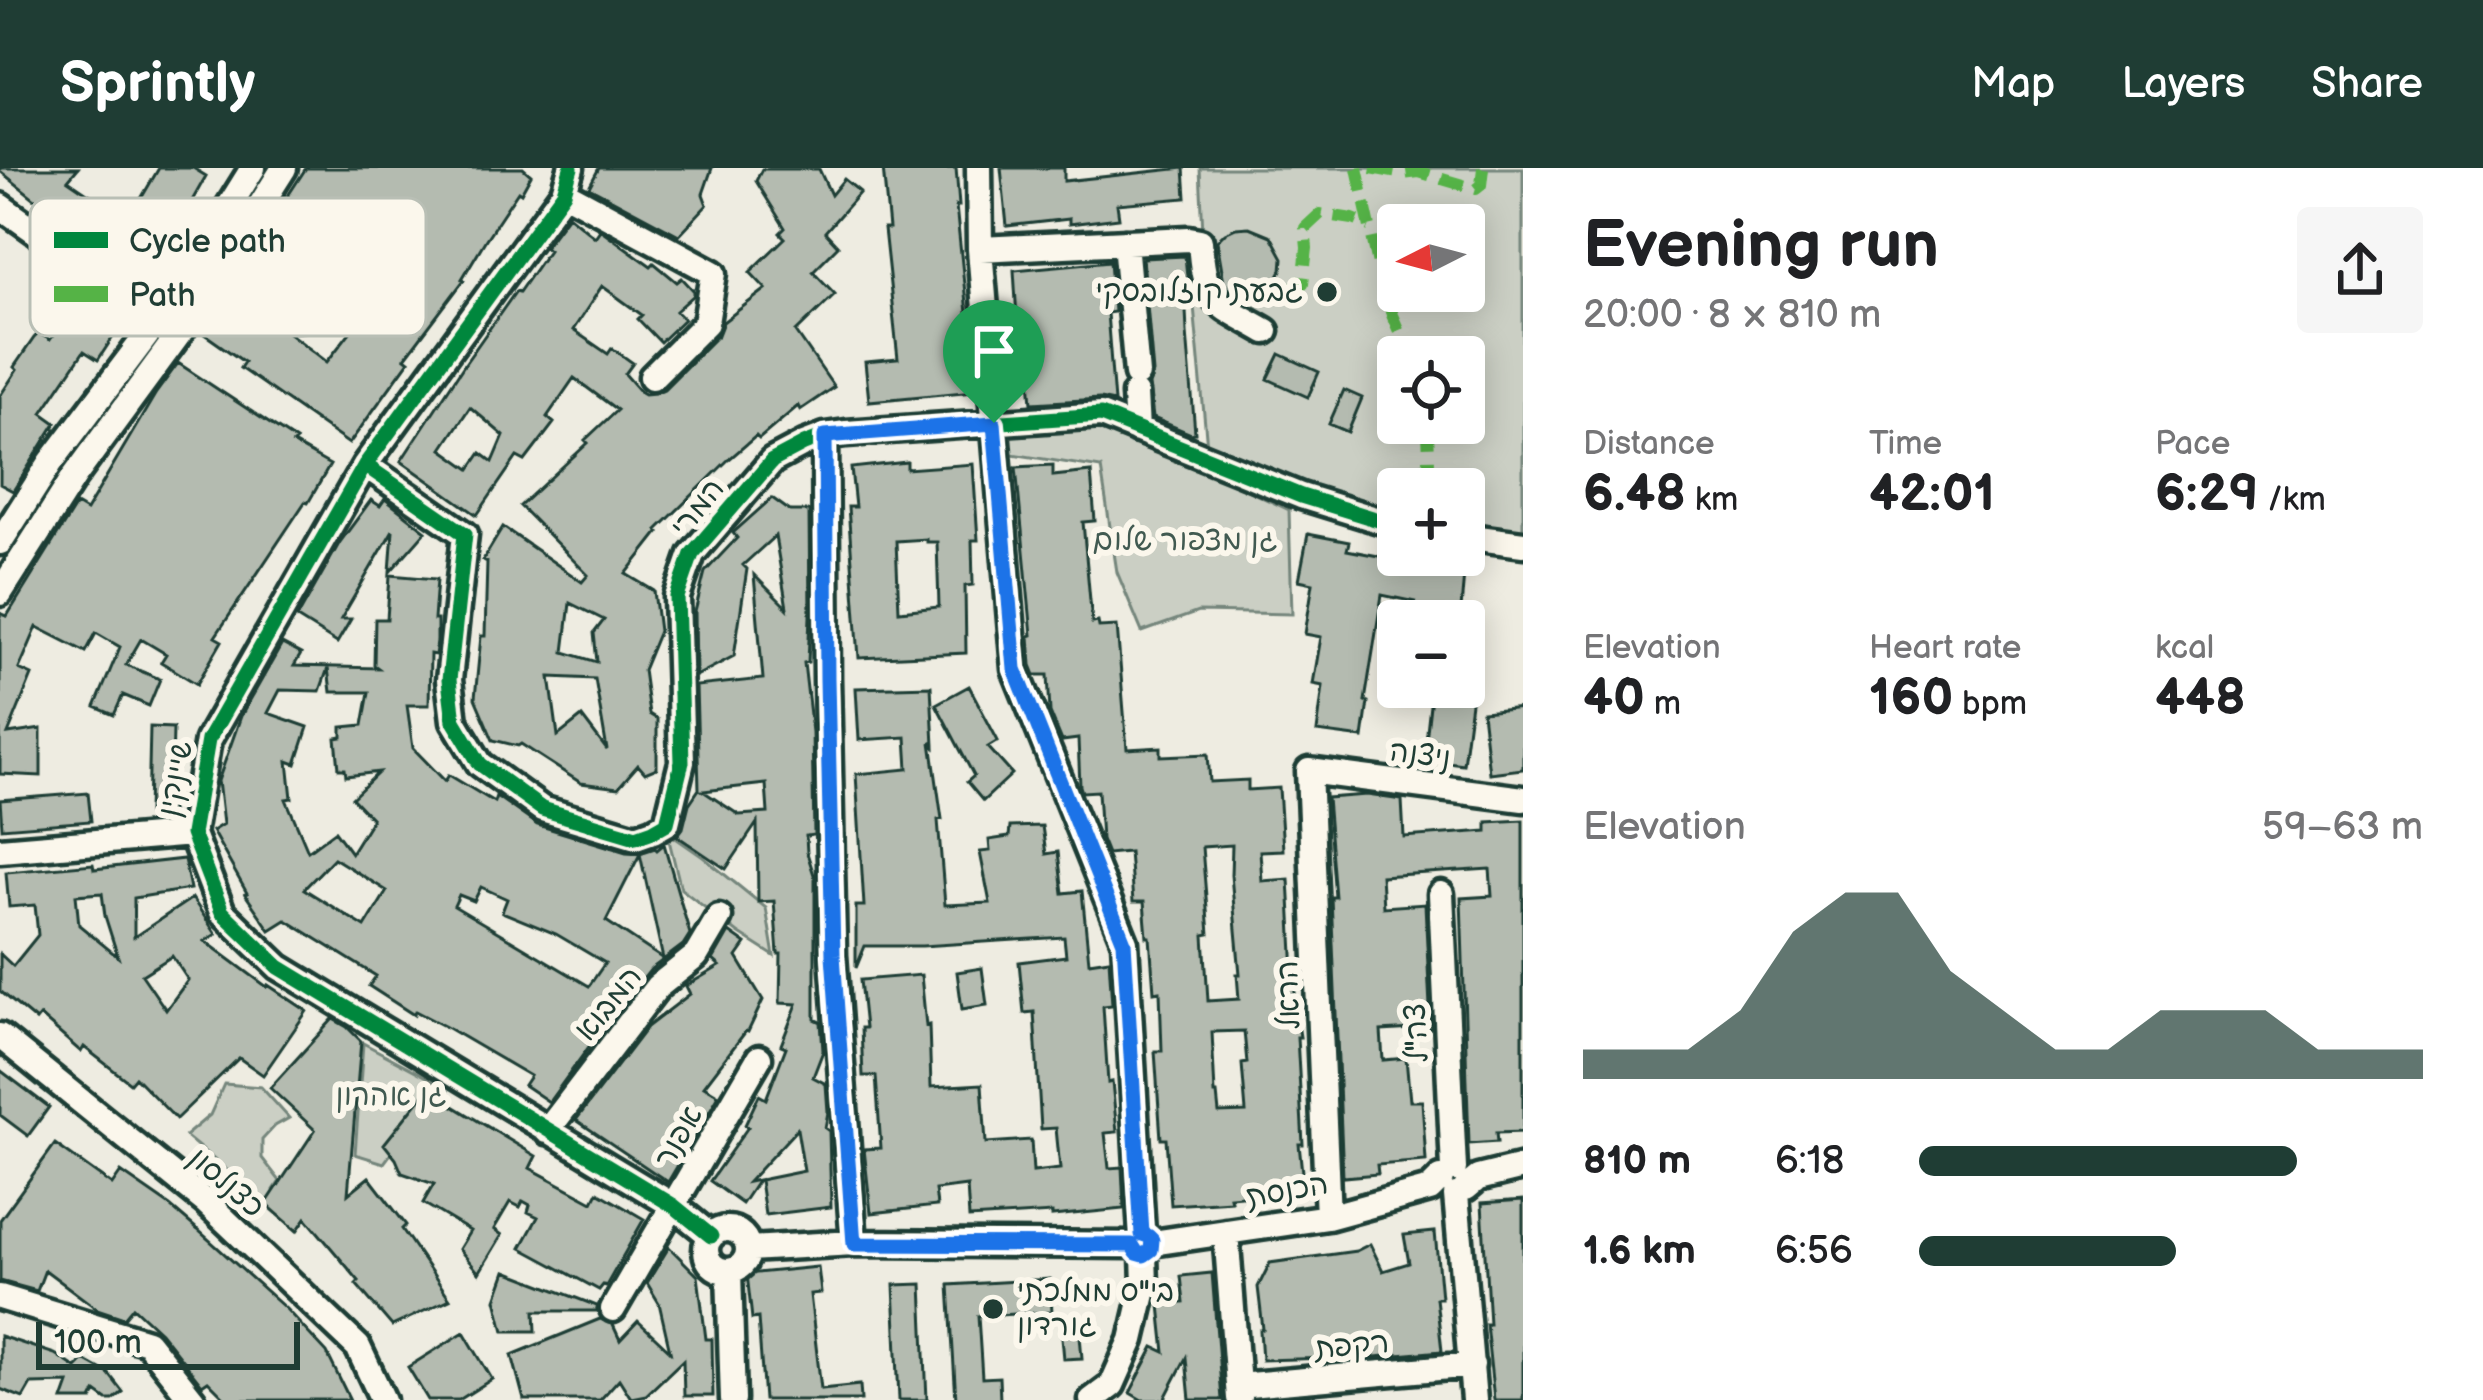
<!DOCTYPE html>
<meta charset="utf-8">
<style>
:root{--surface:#fff;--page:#f6f6f6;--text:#202124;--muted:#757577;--accent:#1f3d34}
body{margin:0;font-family:"Balsamiq Sans","Playpen Sans Hebrew",sans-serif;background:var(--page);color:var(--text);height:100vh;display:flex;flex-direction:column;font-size:45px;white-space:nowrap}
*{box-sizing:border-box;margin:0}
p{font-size:39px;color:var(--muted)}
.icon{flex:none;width:66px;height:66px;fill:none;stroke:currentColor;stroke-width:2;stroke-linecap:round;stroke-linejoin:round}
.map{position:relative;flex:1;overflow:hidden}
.panel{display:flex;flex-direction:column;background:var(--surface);width:960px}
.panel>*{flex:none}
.needle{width:78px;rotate:264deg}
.tools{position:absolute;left:1377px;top:36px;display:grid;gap:24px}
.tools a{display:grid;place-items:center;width:108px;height:108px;border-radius:12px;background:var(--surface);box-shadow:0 6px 30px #0003;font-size:60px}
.scale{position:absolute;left:36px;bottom:30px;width:264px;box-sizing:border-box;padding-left:12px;border:6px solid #1f3d34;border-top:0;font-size:33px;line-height:42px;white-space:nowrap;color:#1f3d34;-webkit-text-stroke:9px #fbf7ec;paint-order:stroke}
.pin{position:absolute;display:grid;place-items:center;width:102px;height:102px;color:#fff;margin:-123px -51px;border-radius:50% 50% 50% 0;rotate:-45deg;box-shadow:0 0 12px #0007}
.pin .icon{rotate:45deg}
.round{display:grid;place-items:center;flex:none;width:126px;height:126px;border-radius:12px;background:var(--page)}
.headline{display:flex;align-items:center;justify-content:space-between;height:204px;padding:0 60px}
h1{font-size:66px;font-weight:700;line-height:90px}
.figures{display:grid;grid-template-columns:repeat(3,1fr);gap:18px;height:204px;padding:12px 60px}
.figures div{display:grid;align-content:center}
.figures b{font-size:51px;font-weight:700}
.figures small{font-size:33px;font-weight:400}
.figures p{font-size:33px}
.chart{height:336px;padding:24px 60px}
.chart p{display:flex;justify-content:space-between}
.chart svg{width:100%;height:216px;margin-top:12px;fill:var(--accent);opacity:.7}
ul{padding:0 60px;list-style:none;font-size:39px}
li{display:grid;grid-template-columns:192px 144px 1fr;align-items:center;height:90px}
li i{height:30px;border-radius:15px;background:var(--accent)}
header{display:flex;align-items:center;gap:72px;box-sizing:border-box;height:168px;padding:0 60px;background:var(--accent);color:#fff}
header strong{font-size:57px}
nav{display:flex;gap:66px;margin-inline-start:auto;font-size:42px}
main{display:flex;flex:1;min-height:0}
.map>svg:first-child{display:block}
.green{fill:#cbcfc4;stroke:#75867c;stroke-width:3;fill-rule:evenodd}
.building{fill:#b4bbb0;stroke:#1f3d34;stroke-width:3;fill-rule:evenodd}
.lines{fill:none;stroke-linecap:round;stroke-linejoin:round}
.minor-casing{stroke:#1f3d34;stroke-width:33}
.minor{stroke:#fbf7ec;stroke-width:24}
.quiet{stroke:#55b346;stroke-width:12;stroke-dasharray:24 12;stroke-linecap:butt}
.cycleway-casing{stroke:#fbf7ec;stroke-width:22}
.cycleway{stroke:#00873e;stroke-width:15}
.route-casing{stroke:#fff;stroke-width:24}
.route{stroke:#1a73e8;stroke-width:15}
.poi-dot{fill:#1f3d34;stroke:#fbf7ec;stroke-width:4.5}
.labels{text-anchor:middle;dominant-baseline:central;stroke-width:12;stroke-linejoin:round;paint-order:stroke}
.poi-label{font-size:30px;fill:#1f3d34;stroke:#fbf7ec;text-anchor:end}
.street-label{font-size:30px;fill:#1f3d34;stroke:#fbf7ec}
.park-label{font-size:30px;fill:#415a51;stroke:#fbf7ec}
.key{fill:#fbf7ec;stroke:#b9bfb5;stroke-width:3}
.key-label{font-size:33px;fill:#1f3d34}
</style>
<header>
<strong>Sprintly</strong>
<nav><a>Map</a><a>Layers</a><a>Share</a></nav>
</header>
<main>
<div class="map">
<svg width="1523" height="1232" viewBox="0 0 1523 1232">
<rect width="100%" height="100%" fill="#eeece1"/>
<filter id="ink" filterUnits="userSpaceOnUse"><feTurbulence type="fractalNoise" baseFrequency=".00833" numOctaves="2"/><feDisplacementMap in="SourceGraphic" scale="24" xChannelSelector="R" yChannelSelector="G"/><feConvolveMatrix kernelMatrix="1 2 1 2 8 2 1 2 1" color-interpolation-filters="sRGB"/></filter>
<g filter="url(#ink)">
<path class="green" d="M1200,0H1523V375L1464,368V321H1398V358L1208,290L1194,138L1205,108ZM1398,57H1464V123H1398ZM1398,189H1464V255H1398Z
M1097,257L1134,269L1289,342L1292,446L1198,444L1142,464L1117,404L1101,300L1012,286L1003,259Z
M667,664L703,689L766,740L774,788L738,765L681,721Z
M363,875L442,917L384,995L355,986Z
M224,916L261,919L289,950L275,958L262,972V990L280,1013L274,1022L277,1031L267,1040L228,1003L185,968L210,947Z"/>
<path class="building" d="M0,0H78L68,12L105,37L85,72L61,59L64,54L0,3Z
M159,0H193L206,8L184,47L189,50L156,92L158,93L144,115L105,92L127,59L125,58Z
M306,0H523L531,7L521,25L518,23L486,71L462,111L464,112L405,190L409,193L349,276L240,200L244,194L200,163ZM354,159L327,194L289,165Z
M599,0H712L703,26L707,37L679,67L589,19Z
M883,0H956L959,38H956L975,223L869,233L865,194L898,191L884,61H889Z
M1001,0H1064V13L1184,0L1186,30L1117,36L1119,50L1069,56V51L1007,58Z
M762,1H819L831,27L844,11L860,24L825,64L838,78L813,103L835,126L796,164L834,219L800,242L798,238L759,271L756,268L728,292L657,362L659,364L626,406L654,423L659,463L643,502L649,546L657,551V600L645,605L638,597L618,620L581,615L521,576L518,578L493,572L475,530L481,468H485L487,394L483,392L503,359L582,414L588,407L520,338L588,275L585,272L617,242L574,210L547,249L554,255L525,293L517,289L477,347L401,293L466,194L516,123L519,124L548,82L544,79L568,47L595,69L600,62L604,64L651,98L654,95L677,114L682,110L694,123V127L676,143L684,151L660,174L638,151L642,147L602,118L573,162L608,186L612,180L633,195L625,206L640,223L645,226L655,225L664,221L718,167L723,154L766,121L750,104L785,70L780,65L785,60L756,13ZM470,239L504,268L493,294L481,285L470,301L442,281ZM570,435L604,452L594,465L597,494L564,484ZM550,509L595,511L607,582L582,549L558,568Z
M1249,59L1271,68L1283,90L1282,102L1271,123L1249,133L1233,125L1224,114L1217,73L1225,65L1236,60Z
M1185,88L1188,118L1185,119L1187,164L1195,265L1191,266L1153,250L1149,217L1153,205L1143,90Z
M1110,93L1114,144L1107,145L1114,234L1100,231L1032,235L1025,150H1017L1014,102Z
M76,135L117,163L98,192L84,183L42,245L56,255L13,323L0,316V228L17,202L14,199L34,170L39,165L50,172Z
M1280,186L1319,204L1308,229L1268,211Z
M178,195L296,273L293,276L330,297L308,335L305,334L215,469L222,473L197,516L161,494L166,486L141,471L126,497L160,511L149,538L123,527L114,547L95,539L120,479L96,465L86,484L37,459L19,501L32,507L8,566L41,561V608L0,606V445L7,448L76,337L86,343L156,225Z
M1344,222L1362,230L1348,264L1329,256Z
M907,294V301L973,296L978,372H972L973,417L965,418L966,485L859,490L848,339H855L851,300ZM926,371V374H937L939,439L899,443L896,373Z
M1053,297V308L1091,304L1095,353L1083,354L1092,455L1098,454L1099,459L1117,458L1127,581L1161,579V588L1208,586L1210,614L1248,612V622L1279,620L1283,682L1260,683L1262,713L1289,711L1296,843L1300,869H1297L1303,976H1299L1303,1014L1264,1018L1265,1026L1230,1029L1231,1033L1171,1037L1166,971H1161L1155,883H1162L1160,823L1154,824L1150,769H1147L1144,734H1133L1129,684L1107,686L1101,671L1098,623L1082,624L1080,618L1078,571L1062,573L1050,544L1048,507H1035L1031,497L1029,468L1032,467L1016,299ZM1232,677L1231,707L1240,806H1237L1239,831L1208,833L1204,767L1209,766L1202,679ZM1244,863L1247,895L1242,896L1246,944L1219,945L1217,926H1215L1212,864Z
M772,330L790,343H809L810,448L808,494L804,495L812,564L814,667L806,668L807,685L815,710V851L821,854L823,883L813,909L826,916L828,944L825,960L829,963L831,1039L765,1047L760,1012L804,1003L797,961L748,1014L758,1012L742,1036L710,1013L748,959L745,957L759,927L766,931L786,879L781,877L797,836L780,835L781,786H778L774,733L758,734L757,655L726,701L677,668L683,660L689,636L699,621L696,518L763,511L754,407L787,440L775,368L743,397L747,401L734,488L696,508L695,444L705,404L737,370L733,365ZM766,616L768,645L739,647L703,623Z
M385,331L426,363L390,404L393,362L341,451H351L337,475L297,450L340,374L371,332L380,338Z
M1308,366L1349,374L1347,382L1410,394L1409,400L1464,405L1460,453H1414L1415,434L1382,427L1365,533L1368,534L1363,570L1317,564L1323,518L1313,516L1321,469L1305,466L1313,415L1299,412Z
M390,407L437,411L434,452H437V473L435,487L430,486L429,537H407L413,580L445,613L449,607L494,634L496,628L537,657L626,684L640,685L655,680L657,682L664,676L690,766L683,777L651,801L614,848L612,847L549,934L524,917L530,908L446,859L415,843L414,847L369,818L376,808L286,752L270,762L245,726L247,725L212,663L223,656L218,613L241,548L282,476L301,486L294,498L378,500L374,497L375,451H387ZM328,500L331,524H369L363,557L342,559V569L336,570L339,601H345L346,608L379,604L352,630L372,651L351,685L335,663L308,683L286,631L292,630L288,593L296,596L308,559L268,545L280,522L320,523ZM640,686L663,791L606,753ZM334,690L387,723L365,759L304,721ZM481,719L507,731L502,744L556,766L605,795L589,818L454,738L459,727L474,733Z
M931,518L934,578L931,574L942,651L938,652L945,737L990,735L980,684L990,683L989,672L1009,669L1010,659L1042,658L1046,686L1058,684L1063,725L1082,723L1089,794L1109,791L1112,837L1103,838L1108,915L1112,914L1117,964L1105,965L1109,1000L1122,999L1124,1041L1052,1048V1045L969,1050L967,1018L935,1022L937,1038L871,1045L864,981L881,980L876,908H863L861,860H865L860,812L921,807L926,858L929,857L931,919L982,916L986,975L1031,972L1033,1004L1060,1001L1056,960L1041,961L1034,844L1024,845L1019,794L1066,788L1064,769L922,778H865L856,800V738H864L856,606L908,601L906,569L859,572L856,520Z
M969,518L998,573L988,579L1012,606L983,633L967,614L974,608L936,536Z
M1432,519H1473L1463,596L1424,591Z
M1523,540V601L1489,605L1482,544Z
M150,559L173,560L171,645H148Z
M88,625L91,653L2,660L0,632Z
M1367,627L1402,632L1404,669L1487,663V654L1523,652V964L1496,965L1497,974L1469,976L1461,730L1492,728L1490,701L1381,708L1383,739L1425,736L1431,860L1381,863L1383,892L1406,890L1410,933H1422L1426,993L1377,997L1378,1006L1343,1009L1331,729H1335L1327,630Z
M184,691L190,721L134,730V769L192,730L216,766L205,773L267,819L268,817L307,843L263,907L239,890L176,951L135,909L130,915L84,879L81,884L40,848L36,853L0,823V786L13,798L38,767L35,737L9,739L6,704L93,696L94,701ZM102,725L105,748L118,789L79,757L76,727ZM172,788L188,812L166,842L142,807Z
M729,764L746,776L737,789L763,832L748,864L746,863L704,918L719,927L668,1014L576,952L647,859L690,826L686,818L720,798L713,792Z
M982,800L987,837L962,841L957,804Z
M333,851L347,859L361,873L348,1026L369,1009L406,1057L402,1061L450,1131L392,1158L356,1116L359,1113L306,1050L297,1063L266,1036L315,962L270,920Z
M0,902L49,939L28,968L0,947Z
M427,922L536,988L530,1000L593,1034L598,1024L644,1051L606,1118L603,1117L599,1122L521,1080L538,1049L528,1044L530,1037L523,1033L520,1039L510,1034L494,1061L502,1067L479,1105L459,1081L470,1063L423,1035L434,1016L402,1005L396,991L384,976Z
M55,976L112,1017L121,1004L170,1038L198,1062L286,1141L327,1185L350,1232H227L208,1213L202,1217L160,1164L133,1139L124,1150L97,1141L45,1102L37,1123L0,1113V1052Z
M1523,1032V1232H1494L1486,1156H1489L1482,1035Z
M1435,1064L1441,1130H1436L1442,1183L1330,1193V1190L1262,1192L1260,1162L1263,1161L1258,1119L1270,1095L1356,1083L1370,1076L1383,1103L1409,1095L1404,1067Z
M669,1079L698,1108L706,1171H712L713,1228H684L683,1192L646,1227L631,1230L619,1211L600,1232H524L512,1187L600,1151L613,1157L620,1172L638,1153L670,1183L659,1135L647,1115Z
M818,1099L821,1125L810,1126L821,1221L860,1217L861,1232H764L758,1150L752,1151L747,1106Z
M506,1103L597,1138V1143H535L536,1163H504L496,1131Z
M1212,1105L1222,1232H1190L1186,1190L1164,1232H1142L1130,1225L1154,1179L1165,1184L1160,1137L1184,1135L1181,1108Z
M1050,1111L1052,1144L978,1148L982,1210L999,1209L1000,1232H956L949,1117Z
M922,1116L927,1232H899L894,1117Z
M1079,1156L1082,1190L1064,1191L1061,1158Z
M464,1164L492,1211L459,1232H428L408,1199Z
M0,1168L55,1186L76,1200L84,1192L109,1206L123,1224L113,1232H107L96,1224L92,1232H63L69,1215L31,1216L23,1230L0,1221Z"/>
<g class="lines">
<g class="minor-casing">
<path id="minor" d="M571,0L564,24L365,297L208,572L192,666L222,744L279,799L674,1038L711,1068
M979,0L980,81L1015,501L1125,774L1142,1066
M564,24L714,105L706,155L652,209
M0,38L168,157
M1125,74L1137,206
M980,81L1189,71L1200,73C1204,136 1214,133 1266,163
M1135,226L1137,262
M825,268L827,511L833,787L854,1075
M365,297L465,366L449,512L454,553L480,596L542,641L636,669L653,663L667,655L682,594L677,429L692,386L772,293L804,276L825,268L846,265L1101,247L1301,328L1398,358
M1464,368L1523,376
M0,374L51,294L159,151L253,0
M0,425L74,309L179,166L284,0
M0,682L192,666
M1441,726L1454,1001
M0,868L207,1035L358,1179L383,1232
M547,963L657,819L696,788L719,749
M1466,1020L1478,1010L1523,999
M1456,1027L1474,1232
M1328,1049L1309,603L1523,631
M706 1082a21 21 0 1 1 42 0a21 21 0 1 1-42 0Z
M1226,1064L1239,1230
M1152,1075L1328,1049L1430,1021L1441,1010
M748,1081L854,1075L1132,1077
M729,1103L733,1232
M0,1129L147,1174L193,1232
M613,1141L759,890
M1238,1218L1472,1197
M1092,1232L1112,1217L1132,1172L1145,1117L1144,1087"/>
</g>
<use href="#minor" class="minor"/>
<path class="quiet" d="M1357,0L1378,96L1392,147L1410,189
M1371,0L1404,6L1419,4L1476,21L1481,17L1483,0
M1287,122L1303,115L1307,80L1305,60L1320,46L1353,51L1370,58
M1426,255C1430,273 1429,302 1428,321"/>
<g class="cycleway-casing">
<path id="cycleway" d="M571,0L564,24L365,297L208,572L192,666L222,744L279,799L674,1038L711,1068
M365,297L465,366L449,512L454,553L480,596L542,641L636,669L653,663L667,655L682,594L677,429L692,386L772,293L804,276L825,268L846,265L1101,247L1301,328L1398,358"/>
</g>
<use href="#cycleway" class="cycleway"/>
</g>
</g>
<g class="lines" filter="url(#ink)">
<g class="route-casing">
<path id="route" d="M994,255L1015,501L1124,774L1142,1066L1148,1068L1152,1072L1151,1082L1144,1087L1137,1085L1132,1077L854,1076L833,787L827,511L825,268Z"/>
</g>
<use href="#route" class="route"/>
</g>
<g class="poi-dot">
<circle cx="1327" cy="124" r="12"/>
<circle cx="993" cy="1141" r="12"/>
</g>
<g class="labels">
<g class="poi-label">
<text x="1303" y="124">גבעת קוזלובסקי</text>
<text x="1017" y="1124" text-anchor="start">בי"ס ממלכתי<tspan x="1017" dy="34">גורדון</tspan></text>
</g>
<g class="street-label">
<text transform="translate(698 340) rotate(-51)">המרי</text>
<text transform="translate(1420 587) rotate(8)">ניצנה</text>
<text transform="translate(176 611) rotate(-79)">שיינקין</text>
<text transform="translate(1289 827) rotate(-92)">הראל</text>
<text transform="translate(609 836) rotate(-51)">המבוא</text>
<text transform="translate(1417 865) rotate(-93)">צה"ל</text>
<text transform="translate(679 969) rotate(-60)">אפנר</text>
<text transform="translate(226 1015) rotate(41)">כצנלסון</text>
<text transform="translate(1287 1023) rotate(-10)">הכנסת</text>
<text transform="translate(1352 1178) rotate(-5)">רקפת</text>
</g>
<g class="park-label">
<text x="1185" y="373">גן מצפור שלום</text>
<text x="391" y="928">גן אהרון</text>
</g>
</g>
<rect x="30" y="30" width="396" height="138" rx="18" class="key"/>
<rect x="54" y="64" width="54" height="16" fill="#00873e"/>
<rect x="54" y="118" width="54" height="16" fill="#55b346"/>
<g class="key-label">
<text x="129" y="84">Cycle path</text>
<text x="129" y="138">Path</text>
</g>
</svg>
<div class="tools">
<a><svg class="needle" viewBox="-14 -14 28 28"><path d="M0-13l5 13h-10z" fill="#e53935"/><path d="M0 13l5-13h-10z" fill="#757577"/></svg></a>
<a><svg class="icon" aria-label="locate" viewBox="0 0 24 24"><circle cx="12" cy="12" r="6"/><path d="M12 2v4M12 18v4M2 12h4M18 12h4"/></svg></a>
<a>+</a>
<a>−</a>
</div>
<div class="scale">100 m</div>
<div class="pin" style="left:994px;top:255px;background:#1e9e55"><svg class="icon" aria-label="arrive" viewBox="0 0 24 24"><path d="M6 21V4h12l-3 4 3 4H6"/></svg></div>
</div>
<section class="panel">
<div class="headline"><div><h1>Evening run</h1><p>20:00 · 8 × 810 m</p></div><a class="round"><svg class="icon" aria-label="share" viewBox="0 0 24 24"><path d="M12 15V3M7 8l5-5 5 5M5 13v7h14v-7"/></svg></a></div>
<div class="figures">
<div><p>Distance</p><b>6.48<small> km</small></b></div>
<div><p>Time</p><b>42:01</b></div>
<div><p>Pace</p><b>6:29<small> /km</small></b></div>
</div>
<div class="figures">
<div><p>Elevation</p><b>40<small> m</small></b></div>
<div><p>Heart rate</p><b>160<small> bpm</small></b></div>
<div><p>kcal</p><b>448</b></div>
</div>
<div class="chart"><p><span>Elevation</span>59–63 m</p>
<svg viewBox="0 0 160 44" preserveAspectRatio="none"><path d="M0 44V38L10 38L20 38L30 30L40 14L50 6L60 6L70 22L80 30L90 38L100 38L110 30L120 30L130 30L140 38L150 38L160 38V44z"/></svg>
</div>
<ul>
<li><b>810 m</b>6:18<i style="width:75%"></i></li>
<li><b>1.6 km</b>6:56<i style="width:51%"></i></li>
</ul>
</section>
</main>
